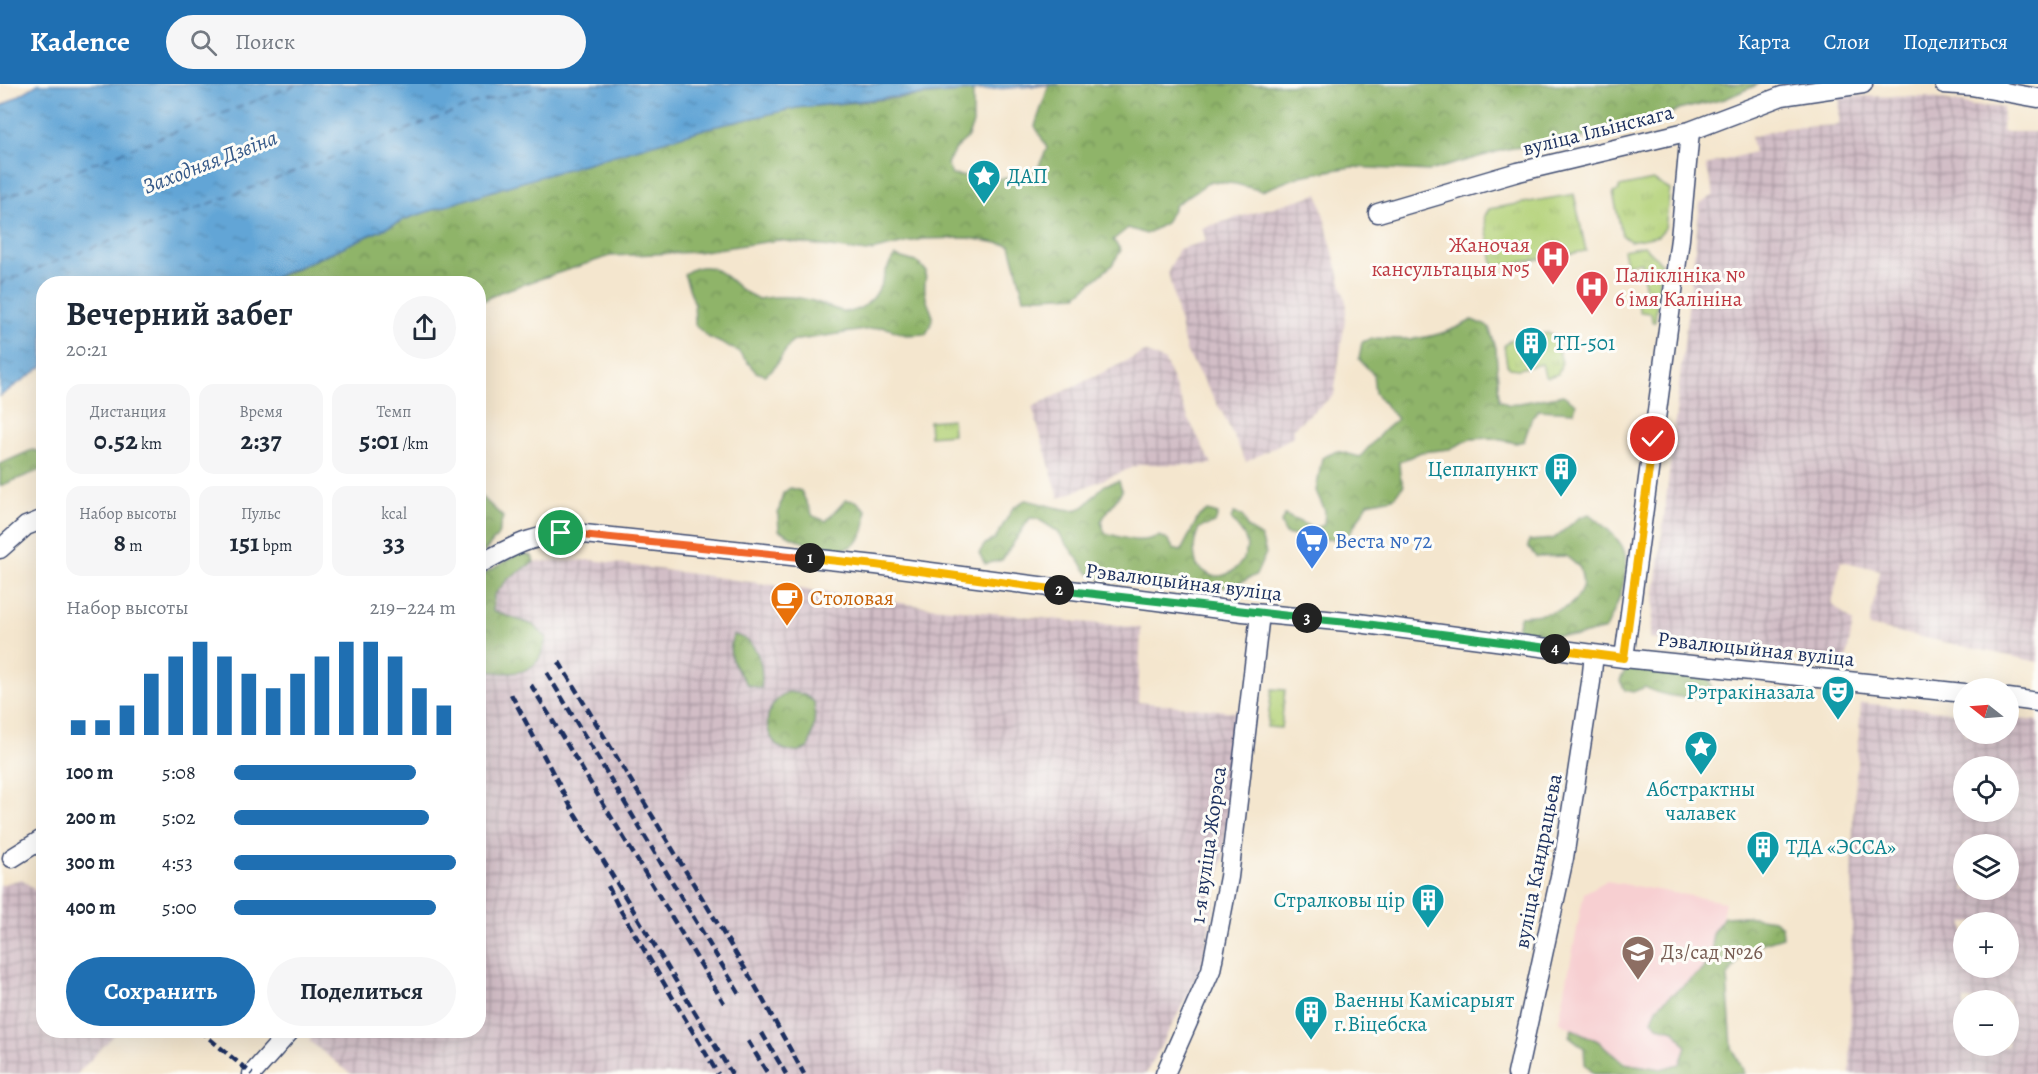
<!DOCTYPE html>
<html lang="ru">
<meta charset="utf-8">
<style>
:root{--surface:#fff;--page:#f6f6f7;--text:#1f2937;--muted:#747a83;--accent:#1f6fb2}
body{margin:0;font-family:Alegreya,serif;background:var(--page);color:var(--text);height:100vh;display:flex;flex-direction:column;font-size:22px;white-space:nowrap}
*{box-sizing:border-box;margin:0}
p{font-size:20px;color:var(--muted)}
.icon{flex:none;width:33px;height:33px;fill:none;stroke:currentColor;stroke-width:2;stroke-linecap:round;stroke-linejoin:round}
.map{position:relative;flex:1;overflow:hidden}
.details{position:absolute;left:36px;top:192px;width:450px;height:762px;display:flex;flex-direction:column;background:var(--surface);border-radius:24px;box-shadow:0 6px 24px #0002}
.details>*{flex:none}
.needle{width:39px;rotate:287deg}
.tools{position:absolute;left:1953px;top:594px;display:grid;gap:12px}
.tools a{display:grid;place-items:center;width:66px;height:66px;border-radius:50%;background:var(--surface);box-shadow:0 6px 24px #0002;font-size:30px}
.pin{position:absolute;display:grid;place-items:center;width:51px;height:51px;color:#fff;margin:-26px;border:3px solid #fff;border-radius:50%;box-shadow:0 2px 6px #0007}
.km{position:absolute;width:30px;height:30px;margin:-15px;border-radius:50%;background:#222;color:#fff;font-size:16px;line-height:30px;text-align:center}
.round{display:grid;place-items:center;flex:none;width:63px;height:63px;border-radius:32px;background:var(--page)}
.summary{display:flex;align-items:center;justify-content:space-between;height:102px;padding:0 30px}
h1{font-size:33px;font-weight:600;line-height:45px}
.stats{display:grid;grid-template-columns:repeat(3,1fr);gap:9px;height:102px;padding:6px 30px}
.stats div{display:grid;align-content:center;border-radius:15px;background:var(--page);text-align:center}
.stats b{font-size:26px;font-weight:600}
.stats small{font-size:16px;font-weight:400}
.stats p{font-size:16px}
.chart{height:168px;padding:12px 30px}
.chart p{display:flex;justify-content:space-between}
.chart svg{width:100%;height:108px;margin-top:6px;stroke:var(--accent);stroke-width:6}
.button{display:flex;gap:12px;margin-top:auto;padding:12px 30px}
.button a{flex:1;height:69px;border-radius:36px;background:var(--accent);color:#fff;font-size:24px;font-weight:600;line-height:69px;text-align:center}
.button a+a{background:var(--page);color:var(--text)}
ul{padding:0 30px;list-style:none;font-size:20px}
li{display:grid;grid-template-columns:96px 72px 1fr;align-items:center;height:45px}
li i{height:15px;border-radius:8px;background:var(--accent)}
header{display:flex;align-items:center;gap:36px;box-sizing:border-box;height:84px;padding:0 30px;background:var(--accent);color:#fff}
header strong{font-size:28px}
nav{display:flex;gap:33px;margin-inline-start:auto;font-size:21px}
.search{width:420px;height:54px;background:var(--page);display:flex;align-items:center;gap:15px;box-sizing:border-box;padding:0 21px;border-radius:33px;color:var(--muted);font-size:22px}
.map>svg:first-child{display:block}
.built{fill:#f7cfd1}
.industrial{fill:url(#industrial-grid);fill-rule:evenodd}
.grass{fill:url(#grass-tufts);stroke:#68806c;stroke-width:1.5}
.forest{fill:url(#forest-crowns);stroke:#557264;stroke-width:1.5}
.water{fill:url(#water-ripples);stroke:#3e6a9a;stroke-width:1.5}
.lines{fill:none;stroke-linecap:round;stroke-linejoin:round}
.ferry{stroke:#345888;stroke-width:1.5;stroke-dasharray:8 6;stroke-linecap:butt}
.minor-casing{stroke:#3c4a6f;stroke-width:21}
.minor{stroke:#fff;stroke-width:18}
.rail{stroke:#1b2f5e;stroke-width:4.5;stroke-dasharray:9 4.5;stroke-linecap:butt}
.split-1-casing{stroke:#fff;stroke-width:12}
.split-2-casing{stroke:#fff;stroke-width:12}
.split-3-casing{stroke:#fff;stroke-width:12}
.split-4-casing{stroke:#fff;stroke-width:12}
.split-5-casing{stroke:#fff;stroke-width:12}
.split-1{stroke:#f0652b;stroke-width:8}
.split-2{stroke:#f5b400;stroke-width:8}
.split-3{stroke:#22a559;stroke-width:8}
.split-4{stroke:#22a559;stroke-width:8}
.split-5{stroke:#f5b400;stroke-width:8}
.labels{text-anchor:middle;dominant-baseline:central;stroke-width:6;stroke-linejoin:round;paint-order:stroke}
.street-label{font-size:21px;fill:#1b2f5e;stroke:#fdfcf7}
.culture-label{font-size:21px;fill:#0d838f;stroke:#fdfcf7;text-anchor:start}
.health-label{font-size:21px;fill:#be3a42;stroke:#fdfcf7;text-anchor:end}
.shop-label{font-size:21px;fill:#366cbe;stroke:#fdfcf7;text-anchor:start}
.food-label{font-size:21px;fill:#c56008;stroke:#fdfcf7;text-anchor:start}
.education-label{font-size:21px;fill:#785e54;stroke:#fdfcf7;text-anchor:start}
.water-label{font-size:22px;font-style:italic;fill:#345888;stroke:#fdfcf7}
</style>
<header>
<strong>Kadence</strong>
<div class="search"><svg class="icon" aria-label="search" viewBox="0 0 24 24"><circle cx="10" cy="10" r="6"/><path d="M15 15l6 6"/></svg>Поиск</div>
<nav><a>Карта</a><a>Слои</a><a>Поделиться</a></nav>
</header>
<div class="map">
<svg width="2038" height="990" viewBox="0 0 2038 990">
<defs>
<pattern id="industrial-grid" width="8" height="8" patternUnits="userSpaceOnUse" patternTransform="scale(1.5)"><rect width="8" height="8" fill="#d2bdc6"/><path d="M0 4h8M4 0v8" fill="none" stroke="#aa9aa4"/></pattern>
<pattern id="grass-tufts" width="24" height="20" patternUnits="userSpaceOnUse" patternTransform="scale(1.5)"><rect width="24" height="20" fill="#b4d279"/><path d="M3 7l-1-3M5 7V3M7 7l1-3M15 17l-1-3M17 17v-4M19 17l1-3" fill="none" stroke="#9ab56b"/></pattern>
<pattern id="forest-crowns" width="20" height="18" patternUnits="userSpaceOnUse" patternTransform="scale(1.5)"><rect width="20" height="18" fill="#8fb469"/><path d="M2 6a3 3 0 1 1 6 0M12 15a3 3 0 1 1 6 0" fill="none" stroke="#74935a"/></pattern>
<pattern id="water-ripples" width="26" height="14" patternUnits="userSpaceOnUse" patternTransform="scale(1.5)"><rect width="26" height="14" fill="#62a5d6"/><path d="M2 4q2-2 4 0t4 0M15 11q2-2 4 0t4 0" fill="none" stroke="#5087b1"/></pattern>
</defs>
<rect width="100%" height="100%" fill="#fdfcf7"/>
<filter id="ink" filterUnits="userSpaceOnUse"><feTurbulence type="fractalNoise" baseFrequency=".0167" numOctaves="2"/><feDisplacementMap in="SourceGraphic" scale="12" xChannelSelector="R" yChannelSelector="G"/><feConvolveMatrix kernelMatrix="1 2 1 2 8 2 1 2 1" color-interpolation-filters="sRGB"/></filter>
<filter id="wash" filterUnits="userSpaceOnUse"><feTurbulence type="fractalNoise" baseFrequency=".008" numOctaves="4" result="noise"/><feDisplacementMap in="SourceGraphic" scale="24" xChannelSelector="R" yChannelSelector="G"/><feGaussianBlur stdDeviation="1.35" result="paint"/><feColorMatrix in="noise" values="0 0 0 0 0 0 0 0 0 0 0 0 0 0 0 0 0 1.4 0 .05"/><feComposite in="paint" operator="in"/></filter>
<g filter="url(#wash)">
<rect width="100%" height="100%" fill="#f4e6ce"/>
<path class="built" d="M1606,797L1725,818L1690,990L1635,983L1559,937L1584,809Z"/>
<path class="industrial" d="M1840,12L1927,13L1974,22L2003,23L2002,48H2038V578L1869,542L1880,486L1841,477L1832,520L1853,538L1846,577L1650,555L1700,120L1714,111L1706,81L1754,68L1751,53L1784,44L1839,41Z
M1318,110L1347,222L1334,311L1293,344V353L1246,378L1223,330L1186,267L1168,188L1179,165L1206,157L1202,144Z
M1145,268L1165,277L1189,336L1212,380L1193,381L1141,380L1059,414L1032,323Z
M593,476L922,522L1141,544L1138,618L1237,628L1223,774L1202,880L1188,911L1146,990H351L309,957L316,947L478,946L479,513L532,478Z
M1861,619L1963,629L1964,650H2008L2009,634L2038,637V990H1850L1853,734ZM2008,682V728H1964V682ZM2008,760V806H1964V760ZM2008,838V884H1964V838ZM2008,916V962H1964V916Z
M22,795L43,813L44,946L118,947L77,990H0V801Z"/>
<path class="grass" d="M1653,96L1670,106L1665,144L1658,152L1630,157L1622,151L1613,109L1619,107V103Z
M1574,110L1586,167L1494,183L1484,133L1489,125Z
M1644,162L1661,179L1655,238H1652L1651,229L1640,228L1637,215L1647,213L1641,178L1626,180L1623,166Z
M1548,249L1554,251L1562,278L1558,290L1548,293L1545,292L1542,280L1518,285L1510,284L1507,281L1504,262C1514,249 1533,251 1548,249Z
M952,335L953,350L930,352L929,337Z
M1272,605L1285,606L1281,644L1267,643Z"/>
<path class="forest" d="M1759,0L1725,15L1678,26L1630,47L1507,65L1429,87L1351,83L1300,92L1262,107L1236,100L1211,97L1175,121L1166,139L1146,150L1128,144L1113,156L1121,166L1112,181L1077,211L1024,214L1010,161L968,154L922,155L867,168L779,156L697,168L610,172L500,208L479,219L478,200H262L408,134L508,102L708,44L796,24L973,7V40L967,54L955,65L947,80L952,91L989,95L1015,94L1038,84L1047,64L1035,42L1049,1Z
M895,172L919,179L926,187C926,194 924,201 925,208C927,229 940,226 926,250L906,251L884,243L792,257L773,285L765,291L756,288L738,267L708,253L695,241L694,218L684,190C707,174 721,187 738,203C744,208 751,211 758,215C775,212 796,212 813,217C837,224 849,238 872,215C884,203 883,184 895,172Z
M1472,236L1489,243L1496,264L1499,316L1509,321L1563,311L1576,320L1574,328L1538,326L1532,333L1524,357L1516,359L1491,354L1470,355L1450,365L1421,368L1399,378L1400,392L1404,401L1393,414L1368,419L1347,454L1318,456L1285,450L1281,438L1285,431L1313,444L1324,441L1325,427L1316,407L1322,374L1337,367L1360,373L1384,346L1397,335L1375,309L1373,290L1359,275L1362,258C1378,251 1392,256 1409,255C1433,254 1452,247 1472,236Z
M32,366L43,368V385L0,402V380Z
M1119,397L1122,407L1101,437L1105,449C1127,454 1137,461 1159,452L1168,456L1174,465L1181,467L1199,432L1208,427L1218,430L1215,439L1199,444C1193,458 1193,468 1197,482C1202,485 1208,491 1213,492C1232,495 1253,472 1245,454C1242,447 1235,441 1231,434L1234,429L1243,432L1247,443L1261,453L1266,469L1256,491L1230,503L1180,501L1164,495L1141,498L1103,496L1088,489L1057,447L1038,435L1030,434L1002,476L985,480L979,469L985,460L995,455L1013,424L1025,416C1041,418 1067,430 1081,424C1091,419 1096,407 1105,401C1109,399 1115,398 1119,397Z
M790,404L801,407L813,432L826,437L846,416L856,417L866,426C869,485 812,466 779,446L778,430L783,409Z
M478,412H481L503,433L498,451L479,475Z
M1589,430C1600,439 1612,447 1620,459C1636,480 1616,524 1606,545L1577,552L1536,550L1517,546L1520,532C1543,530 1575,530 1582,503C1584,498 1581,489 1580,484L1566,472L1536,473L1528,463L1529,457L1553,455L1579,434Z
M520,469L532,472L534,478L508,495L494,511L493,527L533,541L547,554C544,560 543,567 540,573C529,594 500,589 481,586L479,582L478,497L483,490Z
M734,551C758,555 764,582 761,604L748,601C736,585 724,571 734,551Z
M1633,583L1680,588L1709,594L1712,605L1710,613C1692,615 1660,613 1645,603L1633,608L1625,606L1620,597L1624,588Z
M788,608L803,610L814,618C816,634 814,648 808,664C778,679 754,642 776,617C779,614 784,611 788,608Z
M1745,832L1774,836L1782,842L1783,853L1760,860L1741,872L1727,894L1732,963L1745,990H1594L1585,980L1584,964L1569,952L1572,945L1598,957L1624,979L1661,985L1680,980L1686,962L1674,946L1658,942L1652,936L1658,922L1702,886L1713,868L1712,849L1724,833Z"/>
<path class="water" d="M38,0H1059L894,13L796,24L708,44L508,102L408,134L262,199L44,200L43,282L0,312V23Z"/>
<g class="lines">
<path class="ferry" d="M0,115L299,0
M0,201L4,197L477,19L552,0"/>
</g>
</g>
<g filter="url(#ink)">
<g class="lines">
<g class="minor-casing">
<path id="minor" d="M1944,0L1971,2L2038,14
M1378,129L1518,88L1690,47L1782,12L1863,0
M0,465L26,442L44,435
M478,481C517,459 538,448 584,450L876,481L1243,528L1358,539L1624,574L1964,609
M1624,574L1680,155L1690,47
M2008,614L2038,618
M12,774L44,754
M252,990L291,946
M1165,990L1211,886L1229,793L1260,530
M1517,990L1564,774L1591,598L1594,570"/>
</g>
<use href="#minor" class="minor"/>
<path class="rail" d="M559,578L753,898L804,990
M547,589L740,911
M531,601L724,919
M511,610L571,723L732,990
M608,802L618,822L718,990
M199,946L252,990
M762,949L786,990
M748,957L768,990"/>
</g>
</g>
<g class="lines" filter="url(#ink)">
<g class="split-1-casing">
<path id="split-1" d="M561,449L810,474"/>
</g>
<g class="split-2-casing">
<path id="split-2" d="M810,474L876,481L1059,506"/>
</g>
<g class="split-3-casing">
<path id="split-3" d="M1059,506L1307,534"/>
</g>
<g class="split-4-casing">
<path id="split-4" d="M1307,534L1358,539L1555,565"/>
</g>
<g class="split-5-casing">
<path id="split-5" d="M1555,565L1624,574L1653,355"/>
</g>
<use href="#split-1" class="split-1"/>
<use href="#split-2" class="split-2"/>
<use href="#split-3" class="split-3"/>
<use href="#split-4" class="split-4"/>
<use href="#split-5" class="split-5"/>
</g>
<defs>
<g id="sight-pin" transform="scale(1.725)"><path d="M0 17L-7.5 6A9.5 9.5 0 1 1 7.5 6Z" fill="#0f9aa8" stroke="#fdfcf7"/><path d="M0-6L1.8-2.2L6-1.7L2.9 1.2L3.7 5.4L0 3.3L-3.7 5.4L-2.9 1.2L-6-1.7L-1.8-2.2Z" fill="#fff"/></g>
<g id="hospital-pin" transform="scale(1.725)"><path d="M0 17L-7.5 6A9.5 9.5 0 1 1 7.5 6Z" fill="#e0444e" stroke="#fdfcf7"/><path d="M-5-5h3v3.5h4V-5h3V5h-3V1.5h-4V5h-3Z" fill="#fff"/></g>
<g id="building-pin" transform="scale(1.725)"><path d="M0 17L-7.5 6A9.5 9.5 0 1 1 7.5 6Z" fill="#0f9aa8" stroke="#fdfcf7"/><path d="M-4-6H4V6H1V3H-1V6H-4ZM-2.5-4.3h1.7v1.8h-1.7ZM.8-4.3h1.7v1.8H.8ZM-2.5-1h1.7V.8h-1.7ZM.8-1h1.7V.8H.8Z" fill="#fff"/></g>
<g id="supermarket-pin" transform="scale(1.725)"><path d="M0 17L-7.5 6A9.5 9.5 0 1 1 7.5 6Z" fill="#3f7fe0" stroke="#fdfcf7"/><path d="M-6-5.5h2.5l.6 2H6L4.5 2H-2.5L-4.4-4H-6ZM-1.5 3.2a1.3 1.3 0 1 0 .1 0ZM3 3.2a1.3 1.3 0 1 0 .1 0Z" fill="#fff"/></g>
<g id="cafe-pin" transform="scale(1.725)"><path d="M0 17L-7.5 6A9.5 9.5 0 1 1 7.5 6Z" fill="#e8710a" stroke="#fdfcf7"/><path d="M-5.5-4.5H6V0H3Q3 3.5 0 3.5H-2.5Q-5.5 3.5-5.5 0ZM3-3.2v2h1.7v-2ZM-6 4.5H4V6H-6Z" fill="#fff"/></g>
<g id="theatre-pin" transform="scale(1.725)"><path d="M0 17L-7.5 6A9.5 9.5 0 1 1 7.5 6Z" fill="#0f9aa8" stroke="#fdfcf7"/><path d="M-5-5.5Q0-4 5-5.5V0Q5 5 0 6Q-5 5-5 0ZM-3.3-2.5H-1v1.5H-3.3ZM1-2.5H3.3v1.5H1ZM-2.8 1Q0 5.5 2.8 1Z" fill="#fff"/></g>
<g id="school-pin" transform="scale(1.725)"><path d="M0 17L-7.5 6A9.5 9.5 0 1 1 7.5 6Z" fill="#8d6e63" stroke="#fdfcf7"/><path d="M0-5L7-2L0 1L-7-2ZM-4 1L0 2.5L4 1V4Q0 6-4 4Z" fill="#fff"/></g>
</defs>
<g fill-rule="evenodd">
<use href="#sight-pin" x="984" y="92"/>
<use href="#hospital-pin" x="1553" y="173"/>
<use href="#hospital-pin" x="1592" y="203"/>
<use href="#building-pin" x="1531" y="259"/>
<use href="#building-pin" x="1561" y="385"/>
<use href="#supermarket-pin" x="1312" y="457"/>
<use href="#cafe-pin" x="787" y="514"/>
<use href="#theatre-pin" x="1838" y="608"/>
<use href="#sight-pin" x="1701" y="663"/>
<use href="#building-pin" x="1763" y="763"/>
<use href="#building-pin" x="1428" y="816"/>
<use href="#school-pin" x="1638" y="868"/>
<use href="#building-pin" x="1311" y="928"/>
</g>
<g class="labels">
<g class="street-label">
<text transform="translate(1598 46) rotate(-14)">вуліца Ільінскага</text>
<text transform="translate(1184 498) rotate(7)">Рэвалюцыйная вуліца</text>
<text transform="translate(1756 565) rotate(6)">Рэвалюцыйная вуліца</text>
<text transform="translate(1208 761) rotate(-82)">1-я вуліца Жорэса</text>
<text transform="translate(1538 777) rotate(-79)">вуліца Кандрацьева</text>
</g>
<g class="culture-label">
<text x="1007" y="92">ДАП</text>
<text x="1554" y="259">ТП-501</text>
<text x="1538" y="385" text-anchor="end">Цеплапункт</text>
<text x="1815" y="608" text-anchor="end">Рэтракіназала</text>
<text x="1701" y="705" text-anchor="middle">Абстрактны<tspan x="1701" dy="24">чалавек</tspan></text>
<text x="1786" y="763">ТДА «ЭССА»</text>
<text x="1405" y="816" text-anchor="end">Стралковы цір</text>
<text x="1334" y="916">Ваенны Камісарыят<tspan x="1334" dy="24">г.Віцебска</tspan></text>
</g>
<g class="health-label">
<text x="1530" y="161">Жаночая<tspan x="1530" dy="24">кансультацыя №5</tspan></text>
<text x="1615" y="191" text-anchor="start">Паліклініка №<tspan x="1615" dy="24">6 імя Калініна</tspan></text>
</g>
<g class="shop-label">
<text x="1335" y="457">Веста № 72</text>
</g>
<g class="food-label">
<text x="810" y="514">Столовая</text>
</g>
<g class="education-label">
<text x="1661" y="868">Дз/сад №26</text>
</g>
<g class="water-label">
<text transform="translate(210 78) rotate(-21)">Заходняя Дзвіна</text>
</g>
</g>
</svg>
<div class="tools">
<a><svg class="needle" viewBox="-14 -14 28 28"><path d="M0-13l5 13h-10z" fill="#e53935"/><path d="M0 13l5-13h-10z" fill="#747a83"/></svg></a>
<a><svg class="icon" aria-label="locate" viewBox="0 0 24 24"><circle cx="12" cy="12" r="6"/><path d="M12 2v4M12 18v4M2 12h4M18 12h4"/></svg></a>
<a><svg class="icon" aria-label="layers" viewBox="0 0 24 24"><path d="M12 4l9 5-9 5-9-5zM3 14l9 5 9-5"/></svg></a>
<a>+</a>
<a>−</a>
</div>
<div class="pin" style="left:561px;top:449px;background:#1e9e55"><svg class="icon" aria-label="arrive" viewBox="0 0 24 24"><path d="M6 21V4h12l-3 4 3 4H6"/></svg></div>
<div class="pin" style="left:1653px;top:355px;background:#d93025"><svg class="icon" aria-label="check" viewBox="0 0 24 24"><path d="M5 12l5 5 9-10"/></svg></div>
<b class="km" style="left:810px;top:474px">1</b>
<b class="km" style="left:1059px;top:506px">2</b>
<b class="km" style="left:1307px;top:534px">3</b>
<b class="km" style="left:1555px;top:565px">4</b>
<section class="details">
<div class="summary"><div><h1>Вечерний забег</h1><p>20:21</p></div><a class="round"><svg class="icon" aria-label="share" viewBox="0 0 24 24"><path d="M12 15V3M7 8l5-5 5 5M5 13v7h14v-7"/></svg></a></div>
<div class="stats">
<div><p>Дистанция</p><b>0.52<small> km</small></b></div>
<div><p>Время</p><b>2:37</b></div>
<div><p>Темп</p><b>5:01<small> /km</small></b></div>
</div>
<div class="stats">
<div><p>Набор высоты</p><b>8<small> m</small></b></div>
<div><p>Пульс</p><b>151<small> bpm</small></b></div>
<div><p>kcal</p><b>33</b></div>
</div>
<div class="chart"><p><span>Набор высоты</span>219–224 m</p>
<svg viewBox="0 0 160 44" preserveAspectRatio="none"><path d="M5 44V38M15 44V38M25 44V32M35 44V19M45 44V12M55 44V6M65 44V12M75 44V19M85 44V25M95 44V19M105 44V12M115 44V6M125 44V6M135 44V12M145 44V25M155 44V32"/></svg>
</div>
<ul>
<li><b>100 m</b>5:08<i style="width:82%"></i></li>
<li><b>200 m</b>5:02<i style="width:88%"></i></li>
<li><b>300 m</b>4:53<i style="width:100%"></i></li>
<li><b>400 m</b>5:00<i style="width:91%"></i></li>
</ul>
<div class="button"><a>Сохранить</a><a>Поделиться</a></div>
</section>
</div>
